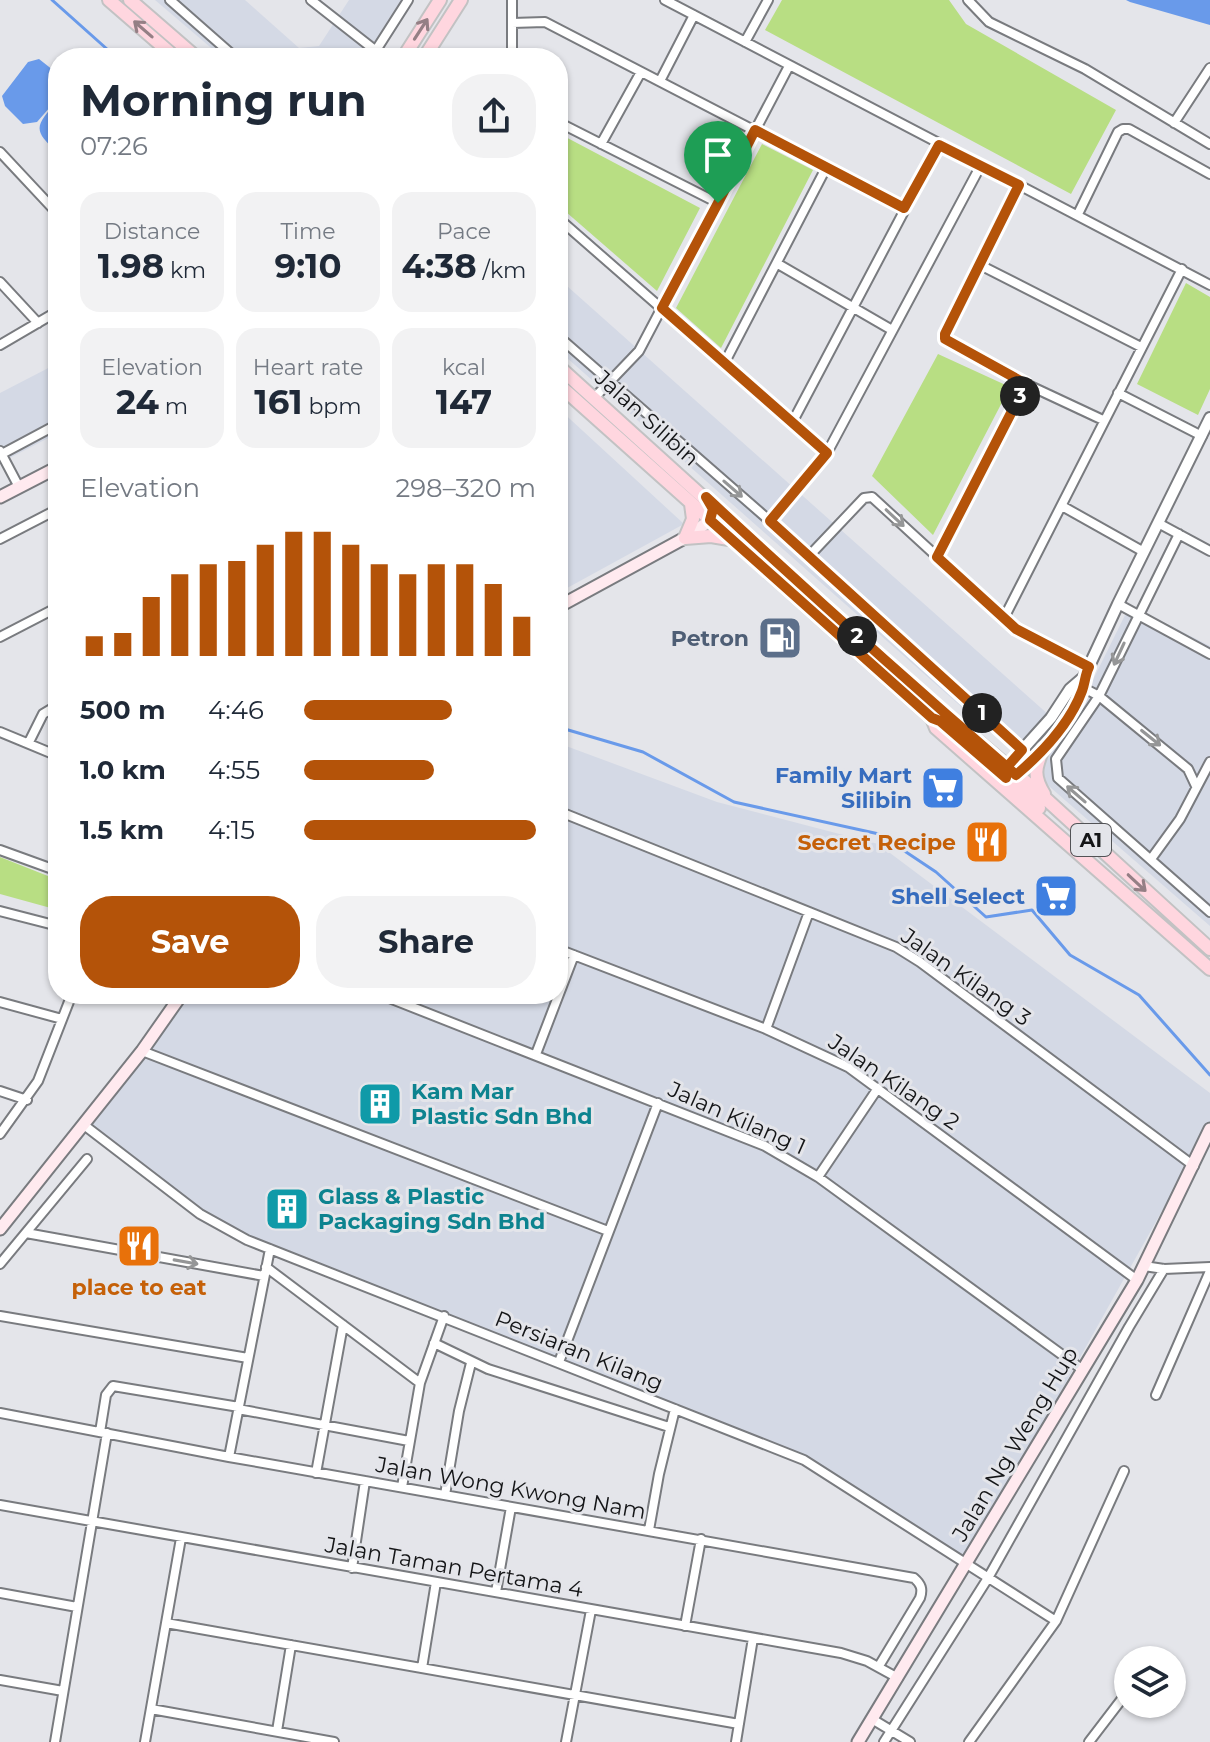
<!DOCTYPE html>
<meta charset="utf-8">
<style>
:root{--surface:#fff;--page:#f2f2f3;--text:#1f2937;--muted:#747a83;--accent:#b45309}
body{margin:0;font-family:Montserrat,sans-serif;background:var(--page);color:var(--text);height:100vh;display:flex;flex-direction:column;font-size:30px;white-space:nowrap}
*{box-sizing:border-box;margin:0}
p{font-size:26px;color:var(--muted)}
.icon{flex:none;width:44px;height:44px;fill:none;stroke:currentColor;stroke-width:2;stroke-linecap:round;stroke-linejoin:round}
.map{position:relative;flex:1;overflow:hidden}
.sheet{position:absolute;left:48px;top:48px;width:520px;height:956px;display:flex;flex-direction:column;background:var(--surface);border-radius:32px;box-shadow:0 2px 6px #0004}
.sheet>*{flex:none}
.tools{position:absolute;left:1114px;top:1646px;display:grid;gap:16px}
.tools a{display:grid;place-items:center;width:72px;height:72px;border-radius:50%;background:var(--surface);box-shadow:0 2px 6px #0004;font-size:40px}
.pin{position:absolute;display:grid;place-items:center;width:68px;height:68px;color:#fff;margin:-82px -34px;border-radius:50% 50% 50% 0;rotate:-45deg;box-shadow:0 0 8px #0007}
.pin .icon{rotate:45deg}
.km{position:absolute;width:40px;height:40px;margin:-20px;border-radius:50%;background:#222;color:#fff;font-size:22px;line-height:40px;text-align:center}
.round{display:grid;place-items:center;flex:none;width:84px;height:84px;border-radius:32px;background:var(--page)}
.headline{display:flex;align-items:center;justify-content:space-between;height:136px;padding:0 32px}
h1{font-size:44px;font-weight:700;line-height:60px}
.metrics{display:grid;grid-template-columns:repeat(3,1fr);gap:12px;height:136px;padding:8px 32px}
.metrics div{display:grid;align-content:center;border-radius:20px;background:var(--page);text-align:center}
.metrics b{font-size:34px;font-weight:700}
.metrics small{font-size:22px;font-weight:400}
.metrics p{font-size:22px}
.chart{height:224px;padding:16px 32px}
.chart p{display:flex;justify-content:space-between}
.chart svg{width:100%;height:144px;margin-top:8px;stroke:var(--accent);stroke-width:6}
.primary-button{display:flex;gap:16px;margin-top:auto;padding:16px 32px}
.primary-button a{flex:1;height:92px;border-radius:32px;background:var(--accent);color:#fff;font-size:32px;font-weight:700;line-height:92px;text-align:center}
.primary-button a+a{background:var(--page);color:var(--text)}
ul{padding:0 32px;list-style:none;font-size:26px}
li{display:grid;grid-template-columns:128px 96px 1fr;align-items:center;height:60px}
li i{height:20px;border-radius:10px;background:var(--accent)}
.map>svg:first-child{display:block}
.built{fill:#d4d9e5}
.green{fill:#b8de83}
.water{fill:#699aea}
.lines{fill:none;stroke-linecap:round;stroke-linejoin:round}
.stream{stroke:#699aea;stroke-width:3}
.minor-casing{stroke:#797b7f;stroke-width:12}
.tertiary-casing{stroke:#797b7f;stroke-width:14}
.secondary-casing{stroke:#797b7f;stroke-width:15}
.primary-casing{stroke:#c2c2c3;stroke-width:16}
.minor{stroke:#fff;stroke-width:8}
.tertiary{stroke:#fff;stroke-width:10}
.secondary{stroke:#ffeaef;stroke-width:11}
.primary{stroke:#ffd6df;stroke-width:12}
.oneway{stroke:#957f85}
.oneway2{stroke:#959697}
.route-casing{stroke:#fff;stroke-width:16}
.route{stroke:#b45309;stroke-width:10}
.labels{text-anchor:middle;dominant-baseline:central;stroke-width:6;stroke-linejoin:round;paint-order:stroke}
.shield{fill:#e4e5ea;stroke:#525356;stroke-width:2}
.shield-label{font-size:20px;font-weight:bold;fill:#141517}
.street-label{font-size:22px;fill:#141517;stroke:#e4e5ea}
.service-label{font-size:22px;font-weight:bold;fill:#4e5e75;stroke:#e4e5ea;text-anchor:end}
.shop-label{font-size:22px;font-weight:bold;fill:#366cbe;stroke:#e4e5ea;text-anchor:end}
.food-label{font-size:22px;font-weight:bold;fill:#c56008;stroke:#e4e5ea;text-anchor:end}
.culture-label{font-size:22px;font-weight:bold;fill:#0d838f;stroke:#e4e5ea;text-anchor:start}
</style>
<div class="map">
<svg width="1210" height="1742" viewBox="0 0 1210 1742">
<rect width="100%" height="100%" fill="#e4e5ea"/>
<path class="built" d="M155,0H245L299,48L319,46L349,0H414L378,58H223Z
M558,278L1050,716L1017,756L558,350Z
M58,363V433L0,463V393Z
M558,408L684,524L558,593Z
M1130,605L1210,646V926L1043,781L1044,760L1085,696Z
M558,743L717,802L878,844L1210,1093V1125L965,1563L805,1458L219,1225L84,1122L179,994H558Z"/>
<path class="green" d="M782,0H949L966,24L1116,110L1071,194L765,30Z
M558,133L700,208L657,291L558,205Z
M762,144L813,170L721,348L676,308Z
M1186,283L1210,297V389L1198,415L1137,384Z
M938,354L1010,387L933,535L872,476Z
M0,857L58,880V910L0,894Z"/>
<path class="water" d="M1126,0H1210V25L1130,2Z
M39,59L58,74V98L37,122L23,124L5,106L2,96L28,62Z
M58,100V153C31,129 36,126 58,100Z"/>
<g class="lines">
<path class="stream" d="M52,0L117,58
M558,727L643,752L734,802L879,834L936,872L986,917L1032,910L1070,955L1139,995L1210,1075"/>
<g class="minor-casing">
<path id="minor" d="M170,0L236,58
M311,0L376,51
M665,0L1210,285
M968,0L989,22L1085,69L1210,144
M512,23L545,22L904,208
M745,42L768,0
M371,58L408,0
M512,58V0
M660,81L694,15
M558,122L718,203
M1174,123L1210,68
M601,144L641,72
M0,152L58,214
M1019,185L945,334V339L1026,384L1103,420
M1078,214L1118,132L1123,129H1129L1210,174
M558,218L827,453
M778,264L892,330
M980,265L1141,347
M0,282L38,323
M558,336L770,521L1034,760
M0,345L58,311
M725,362L826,168
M1118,393L1202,436
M595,397L639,351L789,66
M792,423L939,145
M0,451L19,487
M0,455L58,424
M1062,506L1144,552
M770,521L827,453L981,165
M1158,523L1210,551
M1179,534L1099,696L1056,759L1058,778L1210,912
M0,539L58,509
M809,556L864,498L872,497L1016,629L1089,667
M937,557L1026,384
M1118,604L1210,654
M1004,618L1182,269
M0,637L58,607
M1080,686L1099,696L1188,769L1196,786
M0,732L58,756
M29,742L43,714L58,705
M558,811L896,947L920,962L1194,1166
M0,850L58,871
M1151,859L1180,819L1210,762
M0,911L58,926
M558,949L766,1029L848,1067L1137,1280
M379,994L765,1146L818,1177L1083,1370
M0,1002L62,1019
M766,1029L809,912
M142,1051L608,1231
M536,1054L574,955
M0,1091L27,1100
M84,1125L200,1214L247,1240L804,1460L1056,1621
M0,1134L38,1081L72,994
M818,1177L878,1088
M26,1233L264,1276
M0,1264L87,1159
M1144,1266L1164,1269L1210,1267
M266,1267L420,1383
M0,1316L248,1358
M434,1343L488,1369L669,1427
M559,1362L658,1103
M1156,1395L1210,1271
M238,1409L409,1441
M0,1413L229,1457L914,1578C921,1584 923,1589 920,1598L879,1666
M100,1432L106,1395L113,1386L239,1407
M229,1457L270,1249
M316,1473L343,1325
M402,1487L420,1383L444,1316
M445,1495L459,1411L471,1363
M0,1505L841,1653L867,1661L898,1678
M649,1530L659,1474L675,1409
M352,1568L365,1481
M496,1592L511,1507
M0,1593L77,1607
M166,1623L739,1724
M685,1626L701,1539
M422,1668L436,1582
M0,1680L63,1691
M151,1709L334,1742
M872,1719L910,1742
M277,1731L291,1645
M55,1742L107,1433
M145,1742L181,1538
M566,1742L591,1610
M736,1742L753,1638
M884,1742L988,1578L1129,1327L1164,1269
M969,1742L1056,1621L1124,1471
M1089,1742L1128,1691"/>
</g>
<g class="tertiary-casing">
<path id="tertiary" d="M1007,767L1051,718L1070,689L1084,677
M1016,775L1043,749L1081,693L1084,677L1118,604L1210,418"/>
</g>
<g class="secondary-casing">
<path id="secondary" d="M0,497L58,467
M558,607L692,534L710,520
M0,1229L142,1051L182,994
M858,1742L1137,1280L1210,1129"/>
</g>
<g class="primary-casing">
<path id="primary" d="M109,0L176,58
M130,0L197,58
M403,58L440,0
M424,58L461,0
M558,366L903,678L1046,799L1210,949
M558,384L932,718L936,728L1210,969
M685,538L711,536L729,539
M685,538L693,519L691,504
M963,741L1039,808
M1043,749C1035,768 1033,776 1044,794"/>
</g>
<use href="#minor" class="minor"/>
<use href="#tertiary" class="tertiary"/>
<use href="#secondary" class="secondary"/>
<use href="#primary" class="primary"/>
</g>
<defs><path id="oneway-shaft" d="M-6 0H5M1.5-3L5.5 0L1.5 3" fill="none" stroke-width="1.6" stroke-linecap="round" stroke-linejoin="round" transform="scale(2)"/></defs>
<g class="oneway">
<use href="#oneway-shaft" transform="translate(143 29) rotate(-139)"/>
<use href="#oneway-shaft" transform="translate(421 29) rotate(-57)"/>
<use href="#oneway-shaft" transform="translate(1137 883) rotate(43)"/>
</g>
<g class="oneway2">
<use href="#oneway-shaft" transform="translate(733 489) rotate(41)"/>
<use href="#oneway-shaft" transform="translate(895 518) rotate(43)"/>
<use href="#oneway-shaft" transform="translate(1119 654) rotate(115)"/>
<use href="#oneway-shaft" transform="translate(1151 738) rotate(39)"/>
<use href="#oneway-shaft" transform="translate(1076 794) rotate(-139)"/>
<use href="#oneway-shaft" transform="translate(186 1262) rotate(10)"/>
</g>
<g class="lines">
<g class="route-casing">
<path id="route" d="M718,203L662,308L827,453L770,521L1022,750L1007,767V768L1006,778L940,721L932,718L710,520L713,509L706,497C805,589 905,679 1007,767L1016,775C1042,753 1070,723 1082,691C1085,683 1085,675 1089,667L1016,629L937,557L1026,384L945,339V334L1019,185L939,145L904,208L755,130L718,203"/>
</g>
<use href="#route" class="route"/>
</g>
<defs>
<g id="fuel-square" transform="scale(2.3)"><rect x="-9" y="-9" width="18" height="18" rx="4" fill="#5c6f8a" stroke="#e4e5ea"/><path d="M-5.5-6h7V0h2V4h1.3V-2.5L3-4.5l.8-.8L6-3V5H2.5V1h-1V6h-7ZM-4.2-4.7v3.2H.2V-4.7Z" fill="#fff"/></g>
<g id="supermarket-square" transform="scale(2.3)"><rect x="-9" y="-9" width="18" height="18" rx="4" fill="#3f7fe0" stroke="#e4e5ea"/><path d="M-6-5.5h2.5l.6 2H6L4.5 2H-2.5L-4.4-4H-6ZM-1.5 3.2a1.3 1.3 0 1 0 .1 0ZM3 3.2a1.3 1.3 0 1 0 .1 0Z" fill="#fff"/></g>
<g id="restaurant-square" transform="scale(2.3)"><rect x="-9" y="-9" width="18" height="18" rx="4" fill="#e8710a" stroke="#e4e5ea"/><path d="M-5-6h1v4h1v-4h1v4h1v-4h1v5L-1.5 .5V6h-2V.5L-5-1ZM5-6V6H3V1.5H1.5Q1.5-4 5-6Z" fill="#fff"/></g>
<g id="building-square" transform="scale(2.3)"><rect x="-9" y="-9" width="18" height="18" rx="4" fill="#0f9aa8" stroke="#e4e5ea"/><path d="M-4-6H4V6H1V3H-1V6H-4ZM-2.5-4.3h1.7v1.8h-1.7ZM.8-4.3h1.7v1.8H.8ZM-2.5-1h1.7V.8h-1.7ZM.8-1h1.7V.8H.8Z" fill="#fff"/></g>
</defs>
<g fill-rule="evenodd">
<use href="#fuel-square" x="780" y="638"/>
<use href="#supermarket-square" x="943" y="788"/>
<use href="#restaurant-square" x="987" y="842"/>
<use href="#supermarket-square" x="1056" y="896"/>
<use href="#building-square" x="380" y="1104"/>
<use href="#building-square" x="287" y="1209"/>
<use href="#restaurant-square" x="139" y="1246"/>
</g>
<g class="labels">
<rect class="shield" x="1071" y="824" width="40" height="32" rx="6"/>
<g class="shield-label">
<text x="1091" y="840">A1</text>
</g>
<g class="street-label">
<text transform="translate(647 418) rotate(42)">Jalan Silibin</text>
<text transform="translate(966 977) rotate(35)">Jalan Kilang 3</text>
<text transform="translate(894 1082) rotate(34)">Jalan Kilang 2</text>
<text transform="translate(737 1118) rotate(24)">Jalan Kilang 1</text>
<text transform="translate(579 1351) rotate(22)">Persiaran Kilang</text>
<text transform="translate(1015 1444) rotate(-59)">Jalan Ng Weng Hup</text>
<text transform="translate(511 1488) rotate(10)">Jalan Wong Kwong Nam</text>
<text transform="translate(454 1567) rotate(10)">Jalan Taman Pertama 4</text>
</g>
<g class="service-label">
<text x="749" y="638">Petron</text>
</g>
<g class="shop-label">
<text x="912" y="775">Family Mart<tspan x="912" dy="25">Silibin</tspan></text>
<text x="1025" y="896">Shell Select</text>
</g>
<g class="food-label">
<text x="956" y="842">Secret Recipe</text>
<text x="139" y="1287" text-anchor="middle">place to eat</text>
</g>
<g class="culture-label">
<text x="411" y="1091">Kam Mar<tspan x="411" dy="25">Plastic Sdn Bhd</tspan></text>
<text x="318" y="1196">Glass &amp; Plastic<tspan x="318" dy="25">Packaging Sdn Bhd</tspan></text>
</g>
</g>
</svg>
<div class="tools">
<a><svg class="icon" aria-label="layers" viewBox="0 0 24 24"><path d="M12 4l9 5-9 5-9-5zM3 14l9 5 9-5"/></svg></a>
</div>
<div class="pin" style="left:718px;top:203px;background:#1e9e55"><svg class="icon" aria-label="arrive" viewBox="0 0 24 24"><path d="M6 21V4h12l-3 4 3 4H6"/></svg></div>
<b class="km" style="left:982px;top:713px">1</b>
<b class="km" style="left:857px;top:636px">2</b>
<b class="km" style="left:1020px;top:396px">3</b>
<section class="sheet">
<div class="headline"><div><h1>Morning run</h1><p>07:26</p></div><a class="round"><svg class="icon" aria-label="share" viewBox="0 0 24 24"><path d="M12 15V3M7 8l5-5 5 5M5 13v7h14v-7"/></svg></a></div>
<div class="metrics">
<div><p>Distance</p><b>1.98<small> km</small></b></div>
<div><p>Time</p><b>9:10</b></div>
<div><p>Pace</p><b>4:38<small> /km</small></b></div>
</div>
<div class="metrics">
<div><p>Elevation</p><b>24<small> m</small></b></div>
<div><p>Heart rate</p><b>161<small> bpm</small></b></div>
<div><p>kcal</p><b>147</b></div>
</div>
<div class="chart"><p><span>Elevation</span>298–320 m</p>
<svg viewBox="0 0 160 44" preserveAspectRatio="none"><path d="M5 44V38M15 44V37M25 44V26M35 44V19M45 44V16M55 44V15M65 44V10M75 44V6M85 44V6M95 44V10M105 44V16M115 44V19M125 44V16M135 44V16M145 44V22M155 44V32"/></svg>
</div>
<ul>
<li><b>500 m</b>4:46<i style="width:64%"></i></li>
<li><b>1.0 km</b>4:55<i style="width:56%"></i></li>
<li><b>1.5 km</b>4:15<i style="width:100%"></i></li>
</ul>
<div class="primary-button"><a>Save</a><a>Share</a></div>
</section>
</div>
